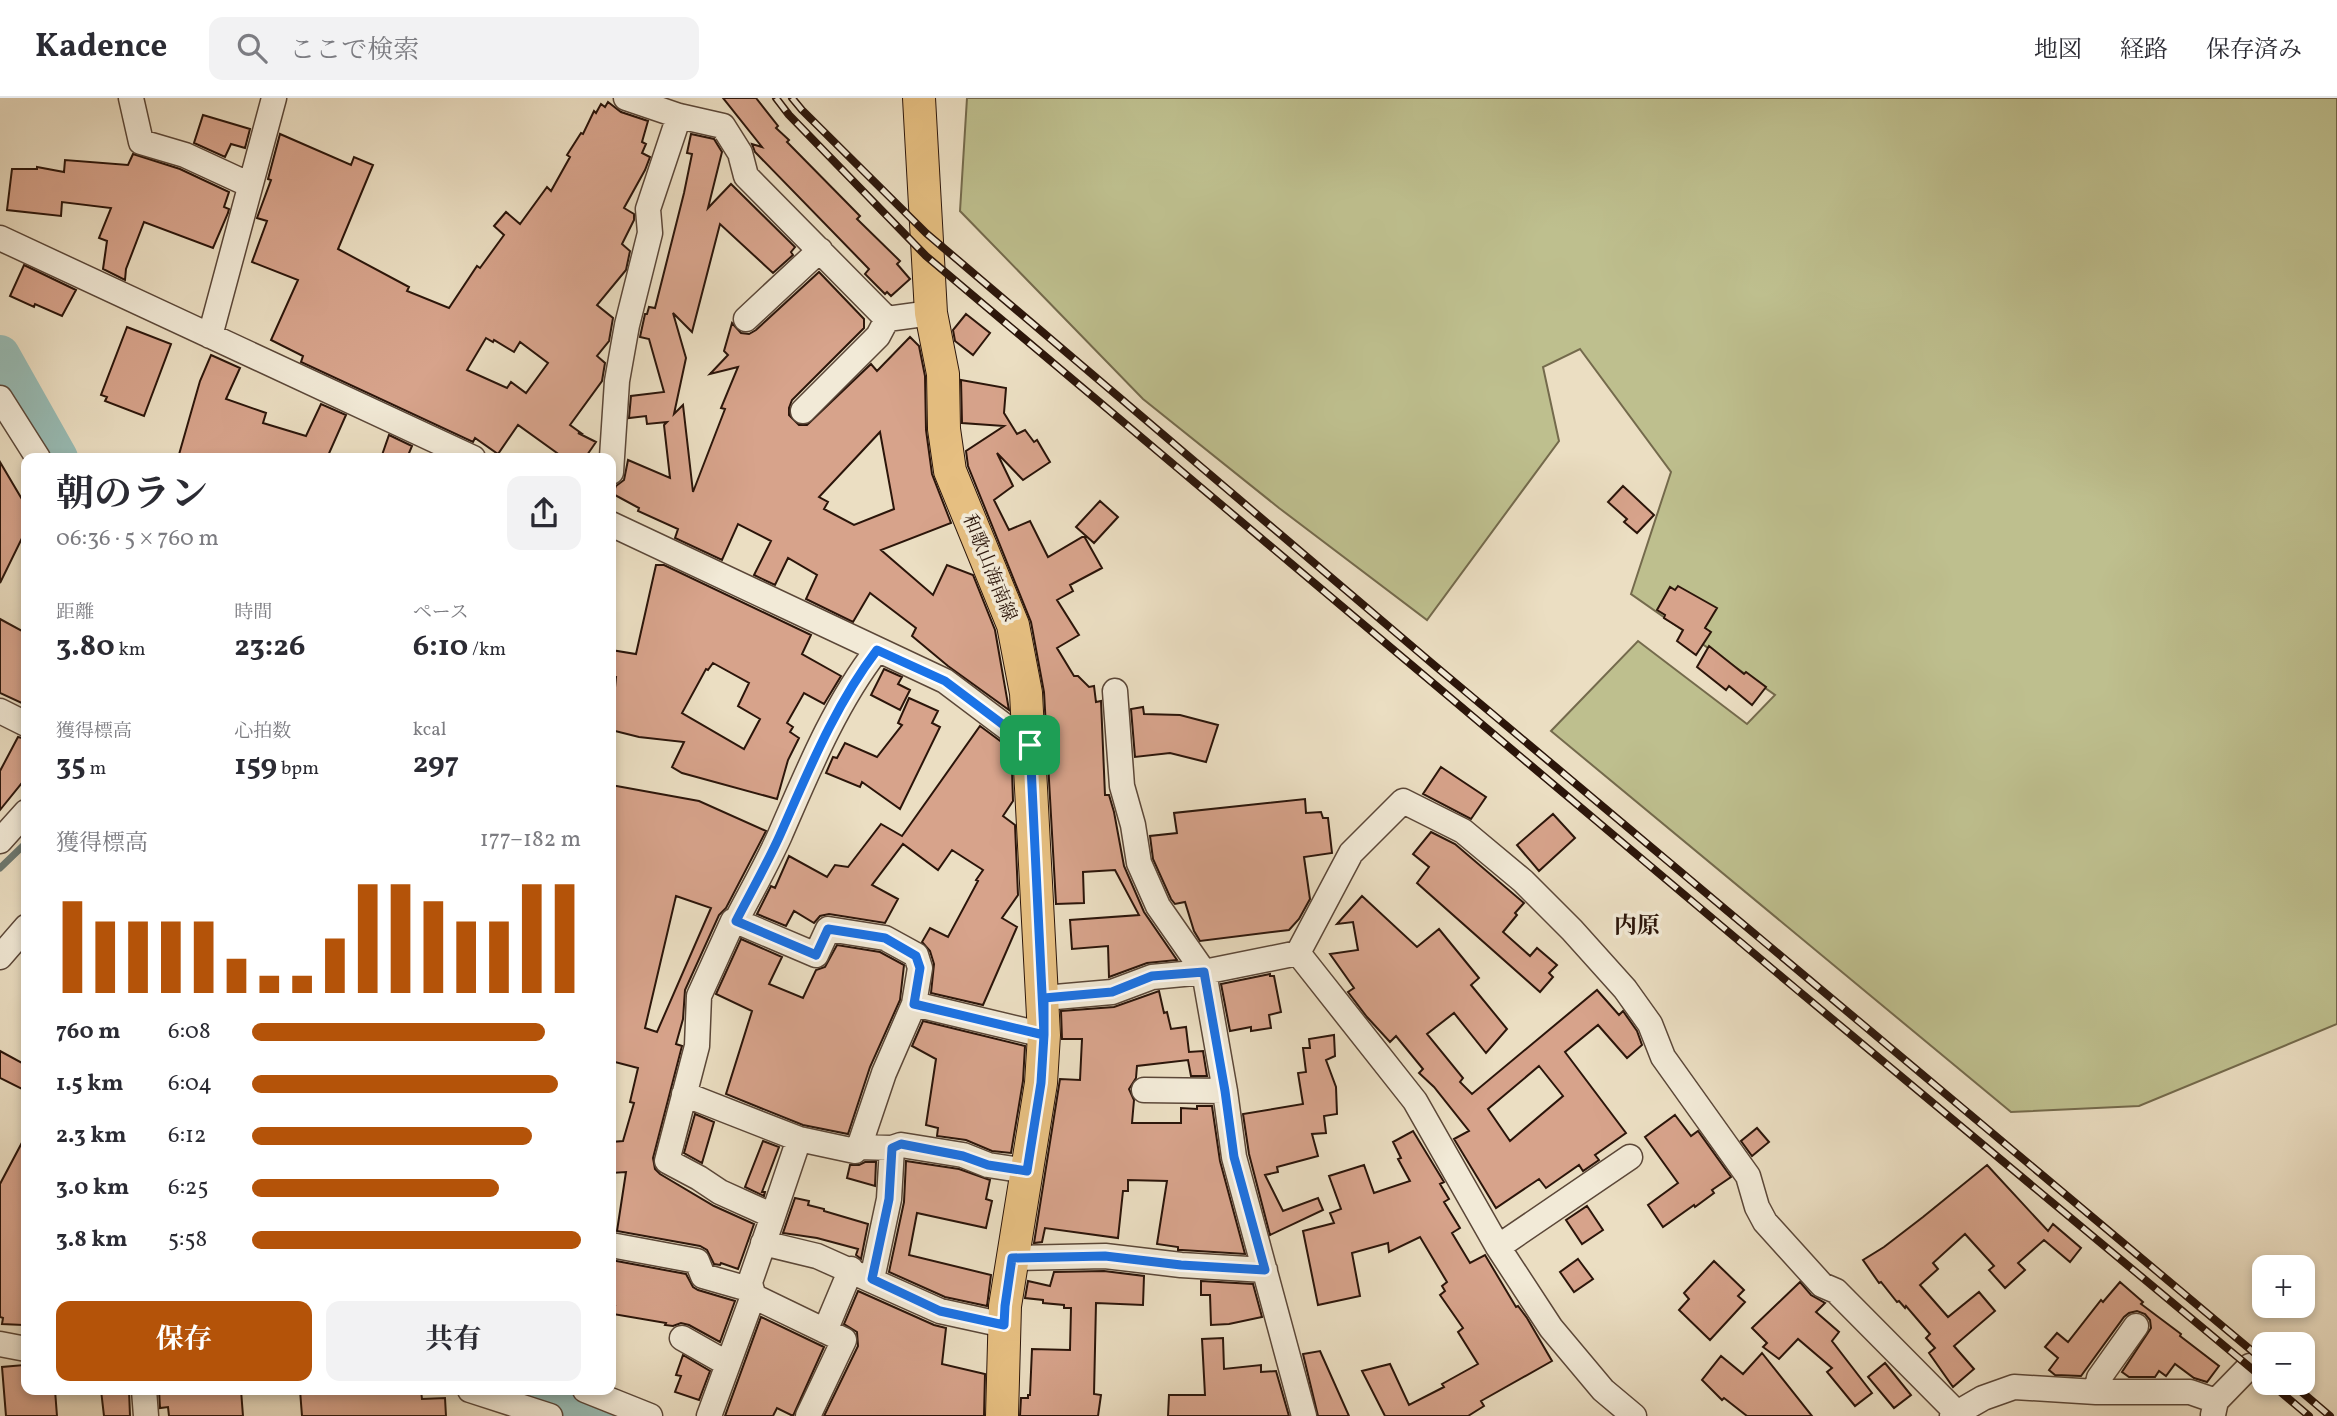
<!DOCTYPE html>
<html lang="ja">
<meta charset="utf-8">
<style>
:root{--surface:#fff;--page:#f2f2f3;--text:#2b2b33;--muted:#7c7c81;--line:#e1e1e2;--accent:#b45309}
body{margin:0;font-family:Vollkorn,"Noto Serif JP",serif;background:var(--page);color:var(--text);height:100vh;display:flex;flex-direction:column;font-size:26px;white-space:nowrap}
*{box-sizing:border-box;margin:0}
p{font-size:23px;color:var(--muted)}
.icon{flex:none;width:38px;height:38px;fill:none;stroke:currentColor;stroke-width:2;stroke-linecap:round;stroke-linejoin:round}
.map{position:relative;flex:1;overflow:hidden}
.panel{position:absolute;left:21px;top:355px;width:595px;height:942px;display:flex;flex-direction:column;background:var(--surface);border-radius:14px;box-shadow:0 4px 10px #0003}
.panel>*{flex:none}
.fabs{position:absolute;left:2252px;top:1157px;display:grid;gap:14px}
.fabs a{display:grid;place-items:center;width:63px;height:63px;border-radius:14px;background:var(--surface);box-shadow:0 4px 10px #0003;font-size:35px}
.pin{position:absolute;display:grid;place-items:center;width:60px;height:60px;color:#fff;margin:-30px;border-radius:14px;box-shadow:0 4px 10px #0006}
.round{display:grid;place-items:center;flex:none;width:74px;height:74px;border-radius:14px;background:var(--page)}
.overview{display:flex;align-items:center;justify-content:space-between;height:119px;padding:0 35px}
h1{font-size:38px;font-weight:700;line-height:52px}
.metrics{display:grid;grid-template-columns:repeat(3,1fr);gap:10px;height:119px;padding:7px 35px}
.metrics div{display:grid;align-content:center}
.metrics b{font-size:30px;font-weight:700}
.metrics small{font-size:19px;font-weight:400}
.metrics p{font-size:19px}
.chart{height:196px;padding:14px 35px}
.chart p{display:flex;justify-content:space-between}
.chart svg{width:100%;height:126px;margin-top:7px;stroke:var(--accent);stroke-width:6}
.primary-button{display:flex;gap:14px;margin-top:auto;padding:14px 35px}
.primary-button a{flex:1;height:80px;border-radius:14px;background:var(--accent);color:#fff;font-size:28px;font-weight:700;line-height:80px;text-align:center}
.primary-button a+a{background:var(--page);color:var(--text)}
ul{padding:0 35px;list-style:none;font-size:23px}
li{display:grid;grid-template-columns:112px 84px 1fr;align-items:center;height:52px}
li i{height:18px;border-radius:9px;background:var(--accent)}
header{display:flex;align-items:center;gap:42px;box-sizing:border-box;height:98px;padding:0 35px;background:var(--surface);border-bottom:2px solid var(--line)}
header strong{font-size:33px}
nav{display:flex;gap:38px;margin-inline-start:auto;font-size:24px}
.search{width:490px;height:63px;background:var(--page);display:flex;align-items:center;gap:18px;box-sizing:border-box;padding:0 24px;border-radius:14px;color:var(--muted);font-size:26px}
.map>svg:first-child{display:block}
.green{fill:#bebf8e;stroke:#746a4c;stroke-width:2}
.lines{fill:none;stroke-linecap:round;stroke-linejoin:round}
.stream{stroke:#6c7971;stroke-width:7}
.river{stroke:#98bcb5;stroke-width:40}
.building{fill:#d7a38b;stroke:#2b150a;stroke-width:2;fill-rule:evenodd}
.minor-casing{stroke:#5b4738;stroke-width:27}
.major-casing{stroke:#2b150a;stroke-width:34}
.minor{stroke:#f2ead7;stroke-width:24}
.major{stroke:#e6bf81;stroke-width:32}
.rail-casing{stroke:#2b150a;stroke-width:8}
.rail{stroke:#f2ead7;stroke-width:5;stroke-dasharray:16;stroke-linecap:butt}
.route-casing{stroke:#fff;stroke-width:14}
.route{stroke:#1a73e8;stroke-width:9}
.labels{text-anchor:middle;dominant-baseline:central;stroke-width:7;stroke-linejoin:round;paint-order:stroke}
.street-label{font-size:19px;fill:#2b150a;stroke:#f2ead7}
.quarter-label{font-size:23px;font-weight:bold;fill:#2b150a;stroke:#f2ead7}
</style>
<header>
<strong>Kadence</strong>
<div class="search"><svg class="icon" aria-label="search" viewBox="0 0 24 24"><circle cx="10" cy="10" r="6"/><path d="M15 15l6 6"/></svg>ここで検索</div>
<nav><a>地図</a><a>経路</a><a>保存済み</a></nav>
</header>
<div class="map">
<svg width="2337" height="1318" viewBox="0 0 2337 1318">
<rect width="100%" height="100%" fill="#ebdec2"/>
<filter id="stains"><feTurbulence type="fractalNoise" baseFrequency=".00286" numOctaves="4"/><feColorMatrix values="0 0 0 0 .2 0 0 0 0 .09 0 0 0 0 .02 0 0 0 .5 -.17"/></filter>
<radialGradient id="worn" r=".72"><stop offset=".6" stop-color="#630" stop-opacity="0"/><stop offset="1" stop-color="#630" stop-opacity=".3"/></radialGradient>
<path class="green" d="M967,0H2337V926L2139,1008L2011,1014L1551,633L1638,543L1747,626L1775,597L1631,496L1671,374L1580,251L1543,269L1559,343L1427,522L1279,410L1143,301L960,113Z"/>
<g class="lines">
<path class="stream" d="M0,770L26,745"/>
<path class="river" d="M0,257L58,360
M518,1292L550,1299L593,1318"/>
</g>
<path class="building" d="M723,0H756L778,28L776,30L789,42L787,44L860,118L857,121L900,163L897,166L910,181L891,198L887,194L885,196L865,176L869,171L755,54L752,46L762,49Z
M608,4L621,14L648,23L642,44L646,46L642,55L650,59L645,72L624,110L634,116V122L622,146L630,153L626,172L597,207L613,220L609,243L597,258L605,265L602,283L570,327L581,335H578L596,344L585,360H564L518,327L498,356L475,340L473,344L301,264L303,258L271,242L298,182L252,164L267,123L257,120L271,82L268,81L280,36L351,67L354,59L373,67L338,151L409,189L407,193L449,210L477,168L480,170L504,137L494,128L506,114L520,126L547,89L551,93L570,59L567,57L581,35L583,36L594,13L596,15L601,6L605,9ZM486,240L493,244L494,242L514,254L520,244L548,265L526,295L511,284L507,290L467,272Z
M203,17L250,31L245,50L231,46L225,59L194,45Z
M691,36L714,41L722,54L708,110L731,86L795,149L791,154L793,157L773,175L720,126L692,234L673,215L686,260L674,316L683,307L693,394L725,311L721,310L738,269L710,276L728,257L724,253L732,225L741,235L749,236L756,232L819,174L864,221V230L792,302L789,310V317L799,327H807L871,266L877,273L910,239L919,248L925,278L926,332L932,376L951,425L881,452L933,497L947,467L973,477L995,532L1009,612L948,568L912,538L916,530L870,495L853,524L806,501L817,477L788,460L775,487L754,477L771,443L738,426L722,462L675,440L678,431L638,413L639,410L613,396L616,388L624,382L628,362L670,380L664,327L667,324L647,326L646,318L629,320L631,298L664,294L649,241L640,239L645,216H647L649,209L655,210L684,95L692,56L687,55ZM880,334L894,411L854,427L824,411L828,404L819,399Z
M133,56L180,71L229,94L224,109L229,111L228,115L213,150L144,124L126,171L125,182L103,171L107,143L99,140L111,110L62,104L61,118L7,112L12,71H37V69L64,74L65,62L128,67Z
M24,167L76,192L62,218L35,206L34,209L10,198Z
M966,216L990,235L973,257L955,243L953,232Z
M127,229L171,246L144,318L105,303L107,299L101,297Z
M211,257L240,270L226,301L266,315L263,325L306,338L321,306L346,317L327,360H178L200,283Z
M961,282L1006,290L1004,315L1017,336L1025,332L1034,344L1037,342L1050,364L1023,382L997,355L1013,388L994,402L1009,432L1030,423L1048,459L1084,438L1102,470L1070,487L1073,493L1057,502L1079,537L1057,550L1074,578H1078L1089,589L1094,588L1096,604L1101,603L1105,697H1109L1114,714L1124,768L1144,814L1177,862L1147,865L1109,879L1108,848L1072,851L1070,822L1139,817L1115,772L1083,774L1084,805L1056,806L1044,594L1031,524L968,368L966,353L1004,328L962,325Z
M389,337L412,348L407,360H381Z
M0,364L26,408V432L0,485Z
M1623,388L1654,417L1637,435L1624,424L1627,421L1608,404Z
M1100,403L1118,419L1094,445L1076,429Z
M656,467H664L811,537L802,556L841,578L824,606L804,595L787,625L793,629L790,634L799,640L788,662L777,701L682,675L672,669L684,644L639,639L611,632L616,579H611V552L636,556ZM713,565L749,585L738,608L760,621L744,651L682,615L706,571L708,572Z
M1678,488L1717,510L1705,530L1711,534L1696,557L1677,543L1683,532L1664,520L1665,517L1657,512L1670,489L1675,492Z
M0,521L26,535V607L0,595Z
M1709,548L1744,576L1746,574L1766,589L1752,607L1729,588L1726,592L1697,569Z
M884,571L902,579L898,586L910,592L900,612L871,597Z
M909,600L938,613L932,625L940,629L900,711L862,684L860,689L826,675L833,659L837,660L845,645L877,659L902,627L898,625Z
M1143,609L1144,616L1180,617L1218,627L1206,664L1170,655L1135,659L1131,611Z
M980,628L1011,651V662L1007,668L1012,672L1013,703L1003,718L1015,727L1018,797L1002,820L1017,829L983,907L931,895L934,866L930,853L922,844L930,830L948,839L978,783L976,782L983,772L952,752L938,772L903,746L872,787L898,801L885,825L829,816L820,818L814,825L794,813L786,828L757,816L771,788L775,790L789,758L827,779L835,767L848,769L881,726L902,738Z
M18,639L26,641V680L0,712V673Z
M1441,669L1486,699L1471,721L1423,696Z
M611,687L699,703L766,733L726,810L719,817L685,892L683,921L676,946L682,948L653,1060L655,1071L660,1076L714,1108L754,1126L738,1171L721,1165L720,1167L714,1166L707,1152L700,1148L617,1133L626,1074L611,1075V1044L623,1043L634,1005L630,1004L638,970L611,963ZM676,798L711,810L657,934L645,930Z
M1305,701L1306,715L1321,714L1323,720H1328L1332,755L1304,759L1310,801L1299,821L1289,832L1200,843L1194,833L1185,804L1175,806L1171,801L1153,761L1150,738L1177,735L1174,715Z
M1553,716L1575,740L1539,773L1517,747Z
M1431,734L1455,746L1524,805L1515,815L1517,817L1503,834L1530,858L1537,850L1557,867L1549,875L1553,879L1540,894L1417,785L1429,769L1413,756Z
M1362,798L1417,849L1439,831L1479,880L1471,887L1507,931L1486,955L1454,915L1427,936L1463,980L1460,984L1472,996L1597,892L1619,917L1623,913L1637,933L1642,947L1627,960L1598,927L1565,954L1626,1035L1595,1057L1599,1062L1583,1073L1579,1067L1546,1090L1539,1081L1496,1110L1454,1041L1469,1033L1434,989L1419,975L1423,971L1396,938L1390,944L1367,919L1348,894L1354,890L1330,856L1358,852L1353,824L1337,826ZM1539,968L1563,998L1510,1043L1488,1011Z
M741,841L782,859L769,886L803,900L816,872L825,869L837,847L880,854L904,867L900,902L870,969L848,1036L803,1027L726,996L752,913L716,896Z
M1270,876V878H1274L1281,914L1269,917L1271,930L1251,933V929L1230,933L1221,886Z
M1159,893L1164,915L1167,914L1171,931L1186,929L1189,954L1203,953L1207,978H1191L1188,962L1137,968L1136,980L1129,991L1134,1002L1132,1025H1181V1010L1197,1011V1008H1212L1220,1063L1245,1156L1182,1152H1178V1149L1157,1146L1167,1083L1128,1082V1093H1123L1118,1140L1045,1130L1042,1144L1034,1145L1060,981L1080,982L1082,941H1062L1061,913L1114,909Z
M923,923L1025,948L1023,983L1011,1055L992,1053L966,1042L937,1038L938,1030L926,1027L936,961L912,948Z
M1334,937L1335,958L1326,962L1336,989L1337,1016L1324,1018L1326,1035L1312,1036L1318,1058L1277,1069L1278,1074L1265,1077L1283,1113L1318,1100L1323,1112L1270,1137L1249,1056L1243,1016L1303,1006L1298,975L1306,974L1303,950H1310L1309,941Z
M0,953L26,967V993L0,980Z
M695,1016L714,1024L702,1065L684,1055Z
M1675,1017L1691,1038L1698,1033L1731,1079L1712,1092L1714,1095L1695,1109L1694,1107L1663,1129L1648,1107L1678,1085L1645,1039Z
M1757,1030L1769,1044L1752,1058L1741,1043Z
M1413,1033L1444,1084L1440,1086L1449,1101L1444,1104L1460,1130L1452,1135L1470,1165L1485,1157L1516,1209L1518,1208L1527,1220L1552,1263L1481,1303L1484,1308L1468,1318H1385L1362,1273L1390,1266L1409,1307L1444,1289L1442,1286L1478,1266L1458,1234L1463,1230L1440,1197L1445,1193L1442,1188L1447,1184L1420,1139L1389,1154L1388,1145L1352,1155L1360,1198L1318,1207L1303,1133L1334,1125L1330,1115L1341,1111L1329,1078L1364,1067L1374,1095L1410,1083L1398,1061L1401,1060L1393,1044Z
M26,1037V1181L23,1227L2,1226L3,1220L0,1219V1086Z
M763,1043L779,1049L762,1094H765L764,1098L745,1089Z
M906,1063L959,1071L990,1082L986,1101L992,1103L986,1130L917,1115L909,1157L991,1177L987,1208L945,1199L889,1174L904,1104Z
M865,1064H876L875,1088L847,1080L850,1067H859Z
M1987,1067L2048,1133L2053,1126L2081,1150L2070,1164L2044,1142L2018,1165L2025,1172L2005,1190L1989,1172L1994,1168L1965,1136L1933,1165L1938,1171L1920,1187L1948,1219L1979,1194L1995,1213L1954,1248L1974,1271L1953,1289L1929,1255L1935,1250L1926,1240L1930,1236L1906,1208L1905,1210L1899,1203L1897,1204L1881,1184L1879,1185L1863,1162L1884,1149L1923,1119Z
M795,1100L809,1103L808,1107L824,1111V1113L868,1126L861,1161L856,1157L858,1151L817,1140L783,1135Z
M1587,1108L1603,1132L1582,1146L1566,1122Z
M1578,1161L1593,1181L1574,1194L1560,1174Z
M611,1162L686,1176L693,1189L698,1192L735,1203L720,1244L689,1227L681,1225L673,1228L665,1227L666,1225L613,1216L615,1208H611Z
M1714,1163L1744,1192L1738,1198L1745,1204L1710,1242L1679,1212L1689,1201L1684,1195Z
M1104,1173L1144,1178L1143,1207L1096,1205L1094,1296L1101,1297L1098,1318H1020L1021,1300H1028V1297H1030L1032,1251L1070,1252L1071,1210H1064V1207L1043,1205V1202L1025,1200L1028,1183L1050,1188L1054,1174Z
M1201,1183L1253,1186L1262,1219L1229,1226L1211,1227L1210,1197H1201Z
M1800,1184L1811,1197L1825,1205L1816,1214L1839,1234L1832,1243L1872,1295L1855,1308L1827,1274L1832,1270L1798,1241L1779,1261L1763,1249L1767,1245L1752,1230Z
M2120,1184L2143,1204L2141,1206L2181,1236L2180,1238L2219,1268L2207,1284L2194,1280L2175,1266L2166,1278L2159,1273L2155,1279H2129L2122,1274L2151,1230L2150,1222L2145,1216L2137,1213L2129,1215L2124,1219L2081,1278L2055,1277L2049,1272L2058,1260L2045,1249L2057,1235L2068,1244L2101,1202L2103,1204Z
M858,1193L934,1227L946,1230L942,1266L985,1276L984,1318H824L858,1248L857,1234L844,1226Z
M761,1219L824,1249L793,1318L777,1310L773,1318H725Z
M1223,1240L1224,1271L1261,1267V1274L1276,1273L1289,1318H1168L1169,1297H1205L1202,1241Z
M1320,1253L1349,1318H1318L1303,1256Z
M1762,1255L1812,1318H1747L1724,1300L1722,1302L1702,1282L1721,1258L1743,1276Z
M683,1257L710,1273L699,1302L675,1294L681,1278L676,1277Z
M1885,1265L1911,1297L1894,1310L1868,1279Z
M24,1267L26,1292H55L57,1318H6L2,1269Z
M101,1292H129L130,1318H104Z
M159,1292H212V1294L241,1292L243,1318H169L168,1309L160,1310Z
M300,1292H421L422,1301L445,1300L446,1318H302Z"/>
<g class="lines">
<g class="minor-casing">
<path id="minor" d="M131,0L141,44L185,57L250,87
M626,0L679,18L723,28L740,55L746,78L887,221L931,215
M0,140L473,360
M746,221L820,152
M210,238L274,0
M0,300L38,360
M803,313L878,238L887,221
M611,374L617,283L627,227L650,135L648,111L679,18
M611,426L945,583L1030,647
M1115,593L1122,688L1133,727L1139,765L1158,808L1204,874L1298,855
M0,613L26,626
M0,743L26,714
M736,823L816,857L828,831L885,840L916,857L920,870L914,906
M0,859L26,829
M1044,900L1112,894L1152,879L1204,874L1225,993L1234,1059L1304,1318
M1144,992L1225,993
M684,996L799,1041L855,1053L859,1049L892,1050L901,1047L963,1057L988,1067L1027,1073
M859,1049L884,975L914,906L1044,937
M773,1118L799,1041
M763,1145L817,1158L940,1213L1004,1227
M611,1147L697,1163L703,1178L752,1192
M1498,1149L1630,1059
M1012,1160L1105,1158L1181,1167L1265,1172
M872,1181L889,1101L892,1050
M753,1198L844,1242L808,1318
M825,1233L851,1171
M682,1240L728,1266
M0,1246L26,1251
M144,1292L146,1318
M470,1292L550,1318
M585,1292L650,1318
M2096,1294L2099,1280L2136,1228
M2213,1317L2216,1303L2250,1268
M709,1318L753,1198L750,1184L773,1118L720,1094L699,1080L667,1063L697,948L699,898L733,823H736C751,794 767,766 780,737C807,675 835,606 877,552
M1634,1318L1603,1292L1551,1230L1498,1149L1415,1003L1298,855L1351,755L1403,703L1463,733L1523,783L1572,832L1625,891L1650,926L1663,959L1748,1078L1757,1109L1765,1124L1822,1187L1836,1193L1957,1315
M1952,1318L1983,1300L2014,1289L2096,1294H2190L2216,1303"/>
</g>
<g class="major-casing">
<path id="major" d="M919,0L931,215L943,276L944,331L950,373L1013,527L1026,595L1044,937L1041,985L1005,1208L1002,1318"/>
</g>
<use href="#minor" class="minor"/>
<use href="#major" class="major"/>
<g class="rail-casing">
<path id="rail" d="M776,0L789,17L926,158L1795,890L2264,1281
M792,0L802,12L926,135L1434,567L2264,1263
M2269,1284L2309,1318
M2290,1284L2330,1318"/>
</g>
<use href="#rail" class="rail"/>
</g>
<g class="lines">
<g class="route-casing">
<path id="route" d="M1030,647L1044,937L1041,985L1027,1073L988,1067L963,1058L901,1046L892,1050L889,1101L872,1181L940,1213L1004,1227L1005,1208L1012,1160L1105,1158L1181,1167L1265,1172L1234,1059L1225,993L1204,874L1152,878L1112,894L1044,900V937L914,906L920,870L916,858L885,840L828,831L816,857L736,823C751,794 767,766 780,737C808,674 835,607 877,552L945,583L1030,647"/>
</g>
<use href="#route" class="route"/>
</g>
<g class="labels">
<g class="street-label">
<text transform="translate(989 470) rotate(68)">和歌山海南線</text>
</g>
<g class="quarter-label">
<text x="1637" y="829">内原</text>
</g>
</g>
<rect width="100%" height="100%" filter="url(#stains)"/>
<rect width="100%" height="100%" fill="url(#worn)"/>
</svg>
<div class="fabs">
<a>+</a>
<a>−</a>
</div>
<div class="pin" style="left:1030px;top:647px;background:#1e9e55"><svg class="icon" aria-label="arrive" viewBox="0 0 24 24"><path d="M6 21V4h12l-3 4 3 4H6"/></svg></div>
<section class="panel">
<div class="overview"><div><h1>朝のラン</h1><p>06:36 · 5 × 760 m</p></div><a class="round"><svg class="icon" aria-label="share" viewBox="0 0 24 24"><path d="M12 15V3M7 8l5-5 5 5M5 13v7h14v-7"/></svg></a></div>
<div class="metrics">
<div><p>距離</p><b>3.80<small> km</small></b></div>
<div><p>時間</p><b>23:26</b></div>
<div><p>ペース</p><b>6:10<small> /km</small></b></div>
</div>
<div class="metrics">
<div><p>獲得標高</p><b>35<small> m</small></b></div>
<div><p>心拍数</p><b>159<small> bpm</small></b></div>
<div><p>kcal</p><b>297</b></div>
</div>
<div class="chart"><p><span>獲得標高</span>177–182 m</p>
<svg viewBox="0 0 160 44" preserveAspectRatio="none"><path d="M5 44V12M15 44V19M25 44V19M35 44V19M45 44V19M55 44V32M65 44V38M75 44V38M85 44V25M95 44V6M105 44V6M115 44V12M125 44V19M135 44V19M145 44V6M155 44V6"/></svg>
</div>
<ul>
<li><b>760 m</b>6:08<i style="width:89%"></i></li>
<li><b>1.5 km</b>6:04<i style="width:93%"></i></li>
<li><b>2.3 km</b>6:12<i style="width:85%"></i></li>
<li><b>3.0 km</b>6:25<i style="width:75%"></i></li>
<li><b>3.8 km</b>5:58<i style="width:100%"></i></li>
</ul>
<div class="primary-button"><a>保存</a><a>共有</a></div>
</section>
</div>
